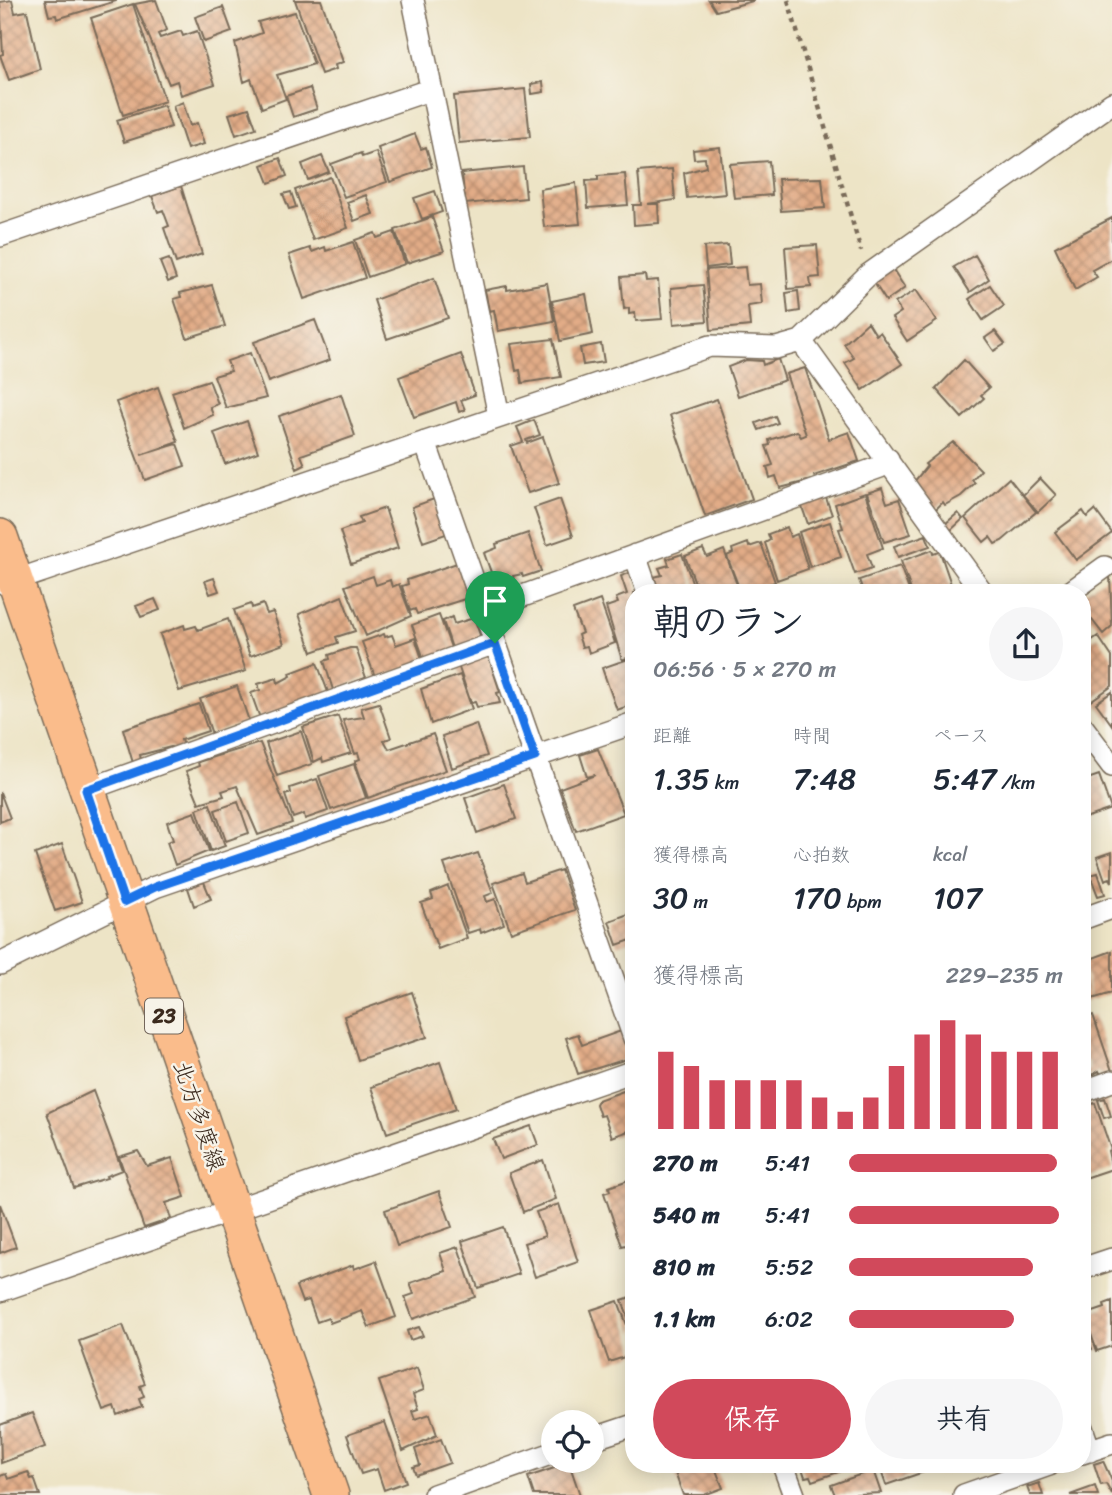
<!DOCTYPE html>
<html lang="ja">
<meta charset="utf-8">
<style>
:root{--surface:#fff;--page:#f6f6f7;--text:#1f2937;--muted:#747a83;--accent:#d1495b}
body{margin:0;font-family:Sriracha,"Klee One",sans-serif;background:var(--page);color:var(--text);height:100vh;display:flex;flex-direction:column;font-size:26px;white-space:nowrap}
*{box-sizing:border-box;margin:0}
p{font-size:23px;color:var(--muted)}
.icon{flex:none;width:38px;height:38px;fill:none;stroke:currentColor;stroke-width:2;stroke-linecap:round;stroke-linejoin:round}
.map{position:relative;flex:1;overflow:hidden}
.side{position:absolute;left:625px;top:584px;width:466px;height:889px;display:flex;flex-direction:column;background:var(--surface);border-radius:28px;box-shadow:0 4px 18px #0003}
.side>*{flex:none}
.controls{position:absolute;left:541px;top:1410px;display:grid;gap:14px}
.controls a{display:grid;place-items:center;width:63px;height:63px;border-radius:50%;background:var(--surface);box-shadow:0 4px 18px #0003;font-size:35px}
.pin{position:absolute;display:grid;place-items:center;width:60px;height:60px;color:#fff;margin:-72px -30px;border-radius:50% 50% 50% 0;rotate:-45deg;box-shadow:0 0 7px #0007}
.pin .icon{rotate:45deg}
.round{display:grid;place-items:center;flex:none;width:74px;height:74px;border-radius:37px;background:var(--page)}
.summary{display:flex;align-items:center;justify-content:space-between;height:119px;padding:0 28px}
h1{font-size:38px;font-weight:600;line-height:52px}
.stats{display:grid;grid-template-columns:repeat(3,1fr);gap:10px;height:119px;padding:7px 28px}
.stats div{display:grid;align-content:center}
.stats b{font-size:30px;font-weight:600}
.stats small{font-size:19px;font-weight:400}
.stats p{font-size:19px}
.chart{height:196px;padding:14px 28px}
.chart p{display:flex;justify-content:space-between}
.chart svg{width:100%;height:126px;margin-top:7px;stroke:var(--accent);stroke-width:6}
.cta{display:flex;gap:14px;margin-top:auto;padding:14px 28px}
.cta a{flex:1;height:80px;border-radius:42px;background:var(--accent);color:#fff;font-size:28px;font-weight:600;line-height:80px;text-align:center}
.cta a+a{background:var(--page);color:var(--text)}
ul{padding:0 28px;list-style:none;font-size:23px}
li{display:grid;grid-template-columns:112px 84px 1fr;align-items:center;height:52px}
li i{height:18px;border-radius:9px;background:var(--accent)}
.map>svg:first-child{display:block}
.building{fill:url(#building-cross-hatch)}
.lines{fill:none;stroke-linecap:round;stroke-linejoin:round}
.street-casing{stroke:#796b59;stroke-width:24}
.primary-casing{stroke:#796b59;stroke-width:38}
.path{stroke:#796b59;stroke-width:4.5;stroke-dasharray:5 5;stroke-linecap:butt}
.street{stroke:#fff;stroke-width:21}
.primary{stroke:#fabc8b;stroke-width:35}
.route-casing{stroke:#fff;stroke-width:14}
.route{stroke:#1a73e8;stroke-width:9}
.labels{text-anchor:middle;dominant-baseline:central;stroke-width:5;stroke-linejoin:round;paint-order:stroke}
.shield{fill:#f7f3e8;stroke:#73665b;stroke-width:2}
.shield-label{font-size:21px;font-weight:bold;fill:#3b2a1e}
.street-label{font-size:23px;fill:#3b2a1e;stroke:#f7f3e8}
</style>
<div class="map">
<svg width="1112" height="1495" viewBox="0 0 1112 1495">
<defs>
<pattern id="building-cross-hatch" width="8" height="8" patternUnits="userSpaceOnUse" patternTransform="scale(1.75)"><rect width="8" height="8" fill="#e2ac87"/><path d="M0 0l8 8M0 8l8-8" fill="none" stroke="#b88c6e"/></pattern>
</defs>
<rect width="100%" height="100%" fill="#f7f3e8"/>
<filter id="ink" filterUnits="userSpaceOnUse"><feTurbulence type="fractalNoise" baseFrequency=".0143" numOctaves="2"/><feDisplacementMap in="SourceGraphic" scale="14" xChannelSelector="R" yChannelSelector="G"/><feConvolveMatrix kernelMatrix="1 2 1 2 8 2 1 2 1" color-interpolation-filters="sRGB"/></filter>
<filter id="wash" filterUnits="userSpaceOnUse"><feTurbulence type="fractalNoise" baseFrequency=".00686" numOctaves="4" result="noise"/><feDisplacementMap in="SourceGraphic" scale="28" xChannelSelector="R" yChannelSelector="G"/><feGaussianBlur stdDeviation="1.57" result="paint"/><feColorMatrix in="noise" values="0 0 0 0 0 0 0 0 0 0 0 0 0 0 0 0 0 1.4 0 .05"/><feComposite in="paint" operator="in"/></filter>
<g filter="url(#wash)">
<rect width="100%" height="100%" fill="#ede4c6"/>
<g id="blocks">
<path class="building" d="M12,0L15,13L27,11L40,69L9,80L0,55L3,54L0,2Z
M45,0H116V1L57,19L56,15L49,16Z
M156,0L167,30L158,34L160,38L181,31L183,36L197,31L215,84L181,95L177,81L169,84L135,4Z
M295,0H321L343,62L335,65L336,69L321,74Z
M709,0H753V1L716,11Z
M133,4L165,101L123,115L91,18Z
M223,7L232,32L204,42L195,17Z
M295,12L314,64L277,75L286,99L262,108L251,79L244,82L235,43L262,33L258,22Z
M543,82L544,92L532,94L531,84Z
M310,88L317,109L293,117L286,96Z
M525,89L530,137L459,143L454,96Z
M183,102L190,126L197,123L204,144L187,149L173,106Z
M164,105L171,127L124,142L117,120Z
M249,108L256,128L236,135L229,114Z
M415,134L421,149L426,147L432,167L390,182L378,148Z
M720,147L725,194L687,198L684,173L706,167L705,158L694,159L693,150Z
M376,152L387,182L344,197L331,164L361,153L362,157Z
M322,156L329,172L308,180L302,164Z
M280,158L287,176L269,183L262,165Z
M769,161L772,195L734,198L730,164Z
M523,167L526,198L465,204L462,173Z
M672,169L675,200L647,204H658L659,223L634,225L633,205H641L638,172Z
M625,174L628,205L588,208L586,181L598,180V176Z
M330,177L348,228L313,240L295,190Z
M822,178L825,208L781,211L778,179Z
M576,183L580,224L544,227L540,189Z
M181,186L202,254L176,263L164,228L169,226L163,210L158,212L152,196Z
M435,191L442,212L422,219L414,198Z
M291,192L296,207L289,209L283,194Z
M366,195L373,214L354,221L347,202Z
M432,217L444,251L407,263L395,230Z
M1112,218V259L1092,270L1097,277L1075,290L1055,247Z
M394,232L405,264L368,277L355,240L375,233L377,238Z
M353,242L365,278L304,299L289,255L310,248L312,252L325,247L326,251Z
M728,245L730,265L706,268L704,247Z
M817,245L820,277L810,278L811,287L788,289L785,247Z
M975,255L989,279L970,292L954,267Z
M169,259L176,279L168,282L160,262Z
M745,267L747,285L760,284L762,304L748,306L750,326L711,330L706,270Z
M892,268L905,288L886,301L873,281Z
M645,275L646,281L658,280L662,319L636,321L635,313L629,314V308L624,309L621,277Z
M434,278L448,318L387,339L374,300Z
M547,283L554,321L498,331L494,310L489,311L485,290L507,286V290Z
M212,285L225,326L187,338L174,299L181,297L180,293Z
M703,285L707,321L674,324L671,288Z
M990,285L1004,306L983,320L969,299Z
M916,290L937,321L907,341L892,318L901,312L895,303Z
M798,291L800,311L788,313L786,293Z
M586,294L593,334L560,341L552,301Z
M315,320L330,360L268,382L254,342Z
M868,322L876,335L880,332L902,364L863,390L845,363L854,358L844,344Z
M995,331L1005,344L994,351L985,338Z
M553,339L561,377L522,383L520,370L516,371L511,344Z
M601,344L604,362L583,365L580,348Z
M250,353L266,398L226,408L214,376L231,371L227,361Z
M461,354L475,395L461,400L465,410L459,412L456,402L414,417L399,377Z
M778,359L785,380L738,396L728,367L746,360L762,361L763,365Z
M964,360L989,388L981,395L984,398L962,418L936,389Z
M805,368L829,439L849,432L859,461L814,476L815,479L780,488L776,476L770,478L767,467L773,465L766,446L770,445L769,440L797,431L801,437L806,435L786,374Z
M209,380L218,404L210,407L213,415L184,428L172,392Z
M158,387L178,442L141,455L177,444L185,466L145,480L116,402Z
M341,394L355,436L301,455L305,465L297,469L279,416Z
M717,399L752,499L705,516L670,415Z
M775,416L778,423L759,430L756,423Z
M534,420L540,435L526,440L527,443L543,437L559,483L528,493L511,446L523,442L517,427Z
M247,421L258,452L225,464L214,433Z
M953,442L981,470L972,480L975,483L961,496L945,505L943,502L934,511L913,483L927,466L925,464Z
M1009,478L1036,512L1002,541L995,544L990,537L984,542L965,518Z
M1040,478L1056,495L1038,512L1023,495Z
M882,488L887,503L899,499L911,534L884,542L867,493Z
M865,493L883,548L867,554L872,568L855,574L839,529L843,528L835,504Z
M825,495L832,515L808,524L801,504Z
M434,499L446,534L423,542L412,507Z
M560,499L573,536L547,545L534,508Z
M385,508L398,548L351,564L340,531L362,523L359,517Z
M1095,510L1112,533L1076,560L1055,532L1083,511L1087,517Z
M958,513L963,519L950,531L945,524Z
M830,522L841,557L810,567L799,532Z
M787,527L790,537L797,534L808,569L777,580L765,543L770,540L768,534Z
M528,533L541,571L523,577L522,574L513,576L514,580L496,586L484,553L497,548L496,544Z
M926,535L930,546L898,557L894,546Z
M748,543L749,547L761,543L775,582L741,593L727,556L733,553L732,549Z
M703,549L707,557L724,550L740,593H699L685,556Z
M932,550L933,554L940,552L954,593H912L901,561Z
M682,554L696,593H660L654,577L662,575L659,568L669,565L667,559Z
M457,563L468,598L417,614L415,609L410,611L402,586L408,584L407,580Z
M900,566L910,593H864L859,580Z
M632,572L639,593H634V655L622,660L606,607L618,603L616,598L627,594L621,576Z
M1110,575L1112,626L1103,634L1082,607V594Z
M373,576L376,585L390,580L392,587L399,584L411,616L366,636L345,586Z
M214,578L219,591L210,594L205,581Z
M342,596L355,631L336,637L338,643L312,652L299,614Z
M155,599L160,610L141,617L136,606Z
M600,600L615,643L589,653L587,646L582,647L578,635L582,633L573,610Z
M251,604L252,608L263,604L267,614L273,612L284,644L250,656L234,610Z
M439,615L453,653L425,662L412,625Z
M452,617L454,624L474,618L482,641L453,651L443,621Z
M228,619L246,671L179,691L160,634L184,625L185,629L196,626L198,630Z
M384,634L385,637L392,635L396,645L415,638L423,662L376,679L362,642Z
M1098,636L1112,657V686L1086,704L1082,698V647Z
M350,648H356L366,678L333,690L324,661L330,659L329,655Z
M485,656L489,658L500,692L497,693L500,703L477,707L475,702L471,703L458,665Z
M634,657V704L617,710L602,668Z
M317,663L328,692L260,718L251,693L260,690L258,684L277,678L278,683L291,676L290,673Z
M460,675L472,709L431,724L421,689Z
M237,686L249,721L212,734L200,699Z
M1112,692V725L1096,703Z
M379,703L391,738L384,740L389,749L433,734L446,770L368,798L355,761L360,759L358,753L355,754L343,720L364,717L361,708Z
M199,704L208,731L181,740L183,746L173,750L171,747L140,755L141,760L133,763L123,729Z
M338,716L351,753L323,762L322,758L314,762L303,727Z
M476,724L487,756L452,768L442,736Z
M301,731L312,764L277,776L266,743Z
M260,743L292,823L258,835L237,786L222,791L224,796L199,803L186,771L199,766L198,762Z
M598,749L624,814L576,831L560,788L595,775L587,777L580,755Z
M354,764L366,798L331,810L319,776Z
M1099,775L1111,809L1082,819V781Z
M317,779L328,811L305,819L304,814L293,818L285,795L291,793L290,788Z
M504,784L516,819L477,833L465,798Z
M0,792L10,818L0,822Z
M238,802L249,833L226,841L215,810Z
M210,804L225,846L211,851L197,809Z
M195,812L209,851L175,865L167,842L173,840L167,822Z
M62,844L82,902L55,911L35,854Z
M1112,852V882L1110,878L1105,880L1097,857Z
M478,853L493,893L485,896L487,902L495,899L504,924L481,933L480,929L468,933L444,864Z
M561,870L575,910L511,932L493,883L522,873L525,882Z
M1098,873L1105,894L1098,896L1090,875Z
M204,882L211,899L194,906L188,888Z
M448,886L467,938L438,949L421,903L433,899L431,893Z
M634,912V939L617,945L609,921Z
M1112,951V993L1092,999L1082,962Z
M1082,973L1091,999L1082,1002Z
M412,992L427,1037L358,1060L344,1016Z
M1093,1015L1112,1071L1101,1075L1099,1071L1082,1081V1072L1090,1069L1087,1061L1082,1063V1019Z
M621,1031L630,1058L578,1074L566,1038L578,1034L582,1045Z
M440,1062L456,1109L387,1133L371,1087Z
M632,1088L634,1129L612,1137L604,1115L600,1116L596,1104L598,1100Z
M93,1091L122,1170L106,1176L107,1178L74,1188L47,1113Z
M1105,1098L1111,1116L1104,1118L1098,1100Z
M1095,1103L1111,1150L1108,1151L1112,1169L1082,1179V1107Z
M531,1126L538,1145L501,1159L493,1139Z
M138,1151L147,1166L172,1158L185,1197L166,1203L171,1219L144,1228L119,1157Z
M543,1160L556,1199L523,1212L509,1173Z
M634,1178V1243L622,1246L604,1193L610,1191L609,1187Z
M439,1191L452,1227L397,1246L385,1210Z
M0,1204L16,1247L0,1253Z
M559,1204L578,1262L535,1277L524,1243L545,1236L536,1212Z
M503,1227L519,1274L478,1288L462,1241Z
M458,1247L475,1297L413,1319L405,1297L414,1294L410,1283L446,1271L440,1253Z
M376,1261L396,1317L369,1327L362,1311L330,1323L328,1318L317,1322L309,1300L302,1302L296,1286L353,1265L354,1269Z
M634,1296V1332H633L622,1300Z
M618,1301L634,1344V1354L609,1362L591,1310Z
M1112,1301V1346L1097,1351L1084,1315L1105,1308L1104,1304Z
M1082,1323L1092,1349L1082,1353Z
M123,1325L145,1384L140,1386L144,1397L139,1399L142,1407L118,1416L115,1407L104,1411L79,1341Z
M419,1327L423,1336L410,1340L407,1331Z
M417,1368L424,1390L413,1394L418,1409L412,1411L415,1419L430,1414L437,1435L403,1451L379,1381Z
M32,1413L45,1447L1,1463L0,1425Z
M385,1422L406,1482L384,1490L377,1469L361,1474L347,1435Z
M441,1439L450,1463L416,1475L413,1467L420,1465L415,1449Z
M1103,1461L1112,1481V1495L1106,1484L1101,1485L1094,1464Z
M569,1463L580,1495H534L528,1477Z
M678,1465H714L723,1488L704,1495H683L673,1467Z
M801,1465H859L812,1481L810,1476L805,1477Z
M879,1465H944L886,1485Z
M873,1470L881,1493L835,1495L831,1485Z
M28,1472L31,1479L34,1478L40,1495H0V1476L6,1474L8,1479Z
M1039,1483L1043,1495H1030L1027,1487Z
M1095,1486L1098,1495H1070Z"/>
</g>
</g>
<g filter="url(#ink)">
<use href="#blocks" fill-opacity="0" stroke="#796b59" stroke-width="2"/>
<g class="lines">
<g class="street-casing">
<path id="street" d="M413,0L499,416
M0,236L429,90
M801,341L983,593
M425,442L634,1038
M635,555L648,593
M5,584L710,346L776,348L801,341L868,275L1112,103
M1069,593L1105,567
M484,610L880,467L888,459
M1082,726L1112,766
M86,790L495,643
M1082,919L1112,908
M0,964L155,887L634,723
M1082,1092L1112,1081
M1082,1269L1112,1259
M0,1291L634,1071
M1082,1428L1090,1451
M592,1439L634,1425
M1082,1453L1112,1443
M783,1465L794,1495
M434,1495L553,1453
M964,1495L1049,1465"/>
</g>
<g class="primary-casing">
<path id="primary" d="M0,537L331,1495"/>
</g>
<path class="path" d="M788,0L861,251"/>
<use href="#street" class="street"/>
<use href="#primary" class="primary"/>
</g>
</g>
<g class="lines" filter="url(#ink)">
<g class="route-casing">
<path id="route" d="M495,643L535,757L155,887L124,902L86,790Z"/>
</g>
<use href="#route" class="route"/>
</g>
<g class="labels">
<rect class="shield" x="145" y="998.5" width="38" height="35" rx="5"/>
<g class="shield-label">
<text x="164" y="1016">23</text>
</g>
<g class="street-label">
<text transform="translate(199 1116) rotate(71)">北方多度線</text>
</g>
</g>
</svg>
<div class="controls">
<a><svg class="icon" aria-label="locate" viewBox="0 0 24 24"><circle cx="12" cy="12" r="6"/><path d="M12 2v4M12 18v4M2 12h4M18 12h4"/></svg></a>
</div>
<div class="pin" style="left:495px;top:643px;background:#1e9e55"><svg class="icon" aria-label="arrive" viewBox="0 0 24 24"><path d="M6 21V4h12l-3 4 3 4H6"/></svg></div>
<section class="side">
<div class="summary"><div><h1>朝のラン</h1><p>06:56 · 5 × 270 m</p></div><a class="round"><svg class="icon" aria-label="share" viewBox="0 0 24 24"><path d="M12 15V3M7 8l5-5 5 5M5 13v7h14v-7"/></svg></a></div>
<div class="stats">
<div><p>距離</p><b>1.35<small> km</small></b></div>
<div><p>時間</p><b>7:48</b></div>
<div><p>ペース</p><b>5:47<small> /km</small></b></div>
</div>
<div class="stats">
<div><p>獲得標高</p><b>30<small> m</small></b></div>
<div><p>心拍数</p><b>170<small> bpm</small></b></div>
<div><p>kcal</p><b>107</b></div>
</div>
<div class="chart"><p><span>獲得標高</span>229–235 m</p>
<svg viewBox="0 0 160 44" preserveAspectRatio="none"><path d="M5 44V17M15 44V22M25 44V27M35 44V27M45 44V27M55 44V27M65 44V33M75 44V38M85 44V33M95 44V22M105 44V11M115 44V6M125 44V11M135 44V17M145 44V17M155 44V17"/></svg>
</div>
<ul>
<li><b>270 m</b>5:41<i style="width:97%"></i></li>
<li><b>540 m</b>5:41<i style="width:98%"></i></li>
<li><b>810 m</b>5:52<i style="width:86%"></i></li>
<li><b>1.1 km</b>6:02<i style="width:77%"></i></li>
</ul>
<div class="cta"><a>保存</a><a>共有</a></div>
</section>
</div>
